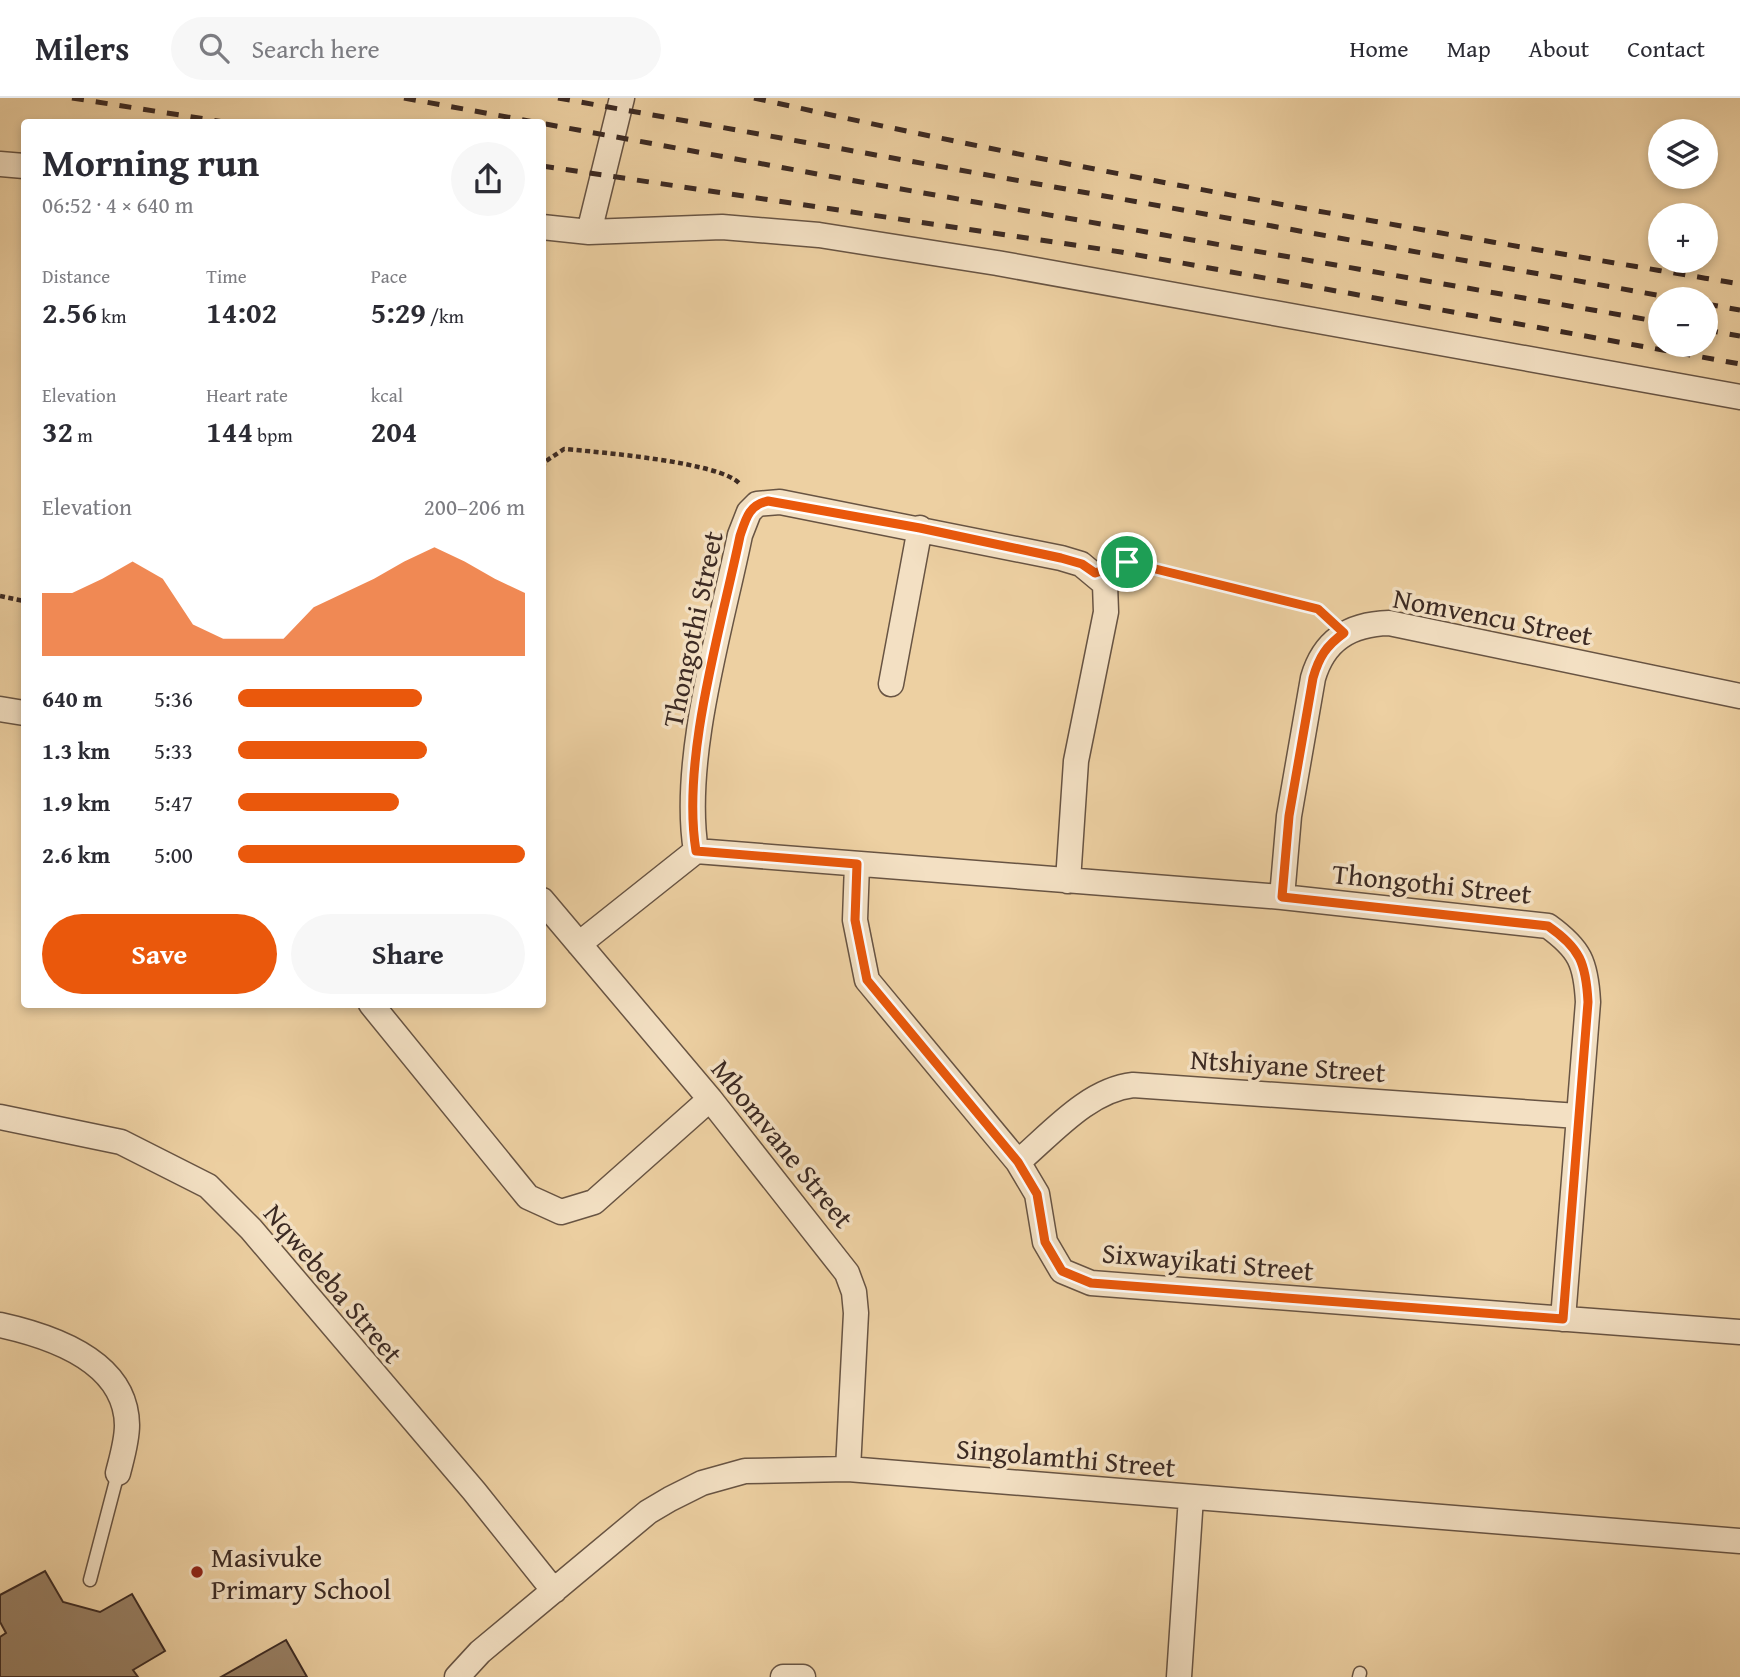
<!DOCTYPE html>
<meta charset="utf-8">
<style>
:root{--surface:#fff;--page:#f7f7f7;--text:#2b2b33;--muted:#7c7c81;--line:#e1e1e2;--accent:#ea580c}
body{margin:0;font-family:"Gentium Book Plus",serif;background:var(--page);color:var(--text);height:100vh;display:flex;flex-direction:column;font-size:26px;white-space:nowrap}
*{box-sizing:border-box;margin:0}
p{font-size:23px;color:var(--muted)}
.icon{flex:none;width:38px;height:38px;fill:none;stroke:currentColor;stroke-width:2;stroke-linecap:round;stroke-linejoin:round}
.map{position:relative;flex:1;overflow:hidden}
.panel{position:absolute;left:21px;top:21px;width:525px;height:889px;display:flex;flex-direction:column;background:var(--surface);border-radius:7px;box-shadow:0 4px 10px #0003}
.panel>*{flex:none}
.tools{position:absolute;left:1648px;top:21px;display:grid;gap:14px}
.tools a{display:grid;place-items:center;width:70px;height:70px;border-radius:50%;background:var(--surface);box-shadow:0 4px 10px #0003;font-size:35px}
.pin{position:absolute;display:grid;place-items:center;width:60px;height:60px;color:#fff;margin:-30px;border:4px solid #fff;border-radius:50%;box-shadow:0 2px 7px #0007}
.round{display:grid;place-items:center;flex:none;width:74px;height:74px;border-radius:37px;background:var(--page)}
.overview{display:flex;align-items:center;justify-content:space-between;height:119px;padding:0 21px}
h1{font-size:38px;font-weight:700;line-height:52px}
.stats{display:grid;grid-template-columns:repeat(3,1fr);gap:10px;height:119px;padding:7px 21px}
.stats div{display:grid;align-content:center}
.stats b{font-size:30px;font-weight:700}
.stats small{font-size:19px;font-weight:400}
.stats p{font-size:19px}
.chart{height:196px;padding:14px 21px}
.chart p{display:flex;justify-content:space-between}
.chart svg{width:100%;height:126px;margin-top:7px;fill:var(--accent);opacity:.7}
.action{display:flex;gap:14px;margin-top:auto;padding:14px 21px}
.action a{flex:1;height:80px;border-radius:42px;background:var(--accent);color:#fff;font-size:28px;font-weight:700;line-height:80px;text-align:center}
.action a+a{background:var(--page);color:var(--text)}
ul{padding:0 21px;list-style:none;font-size:23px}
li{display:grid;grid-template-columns:112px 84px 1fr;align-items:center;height:52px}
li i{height:18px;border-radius:9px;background:var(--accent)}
header{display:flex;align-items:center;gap:42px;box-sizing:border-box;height:98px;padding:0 35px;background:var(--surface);border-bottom:2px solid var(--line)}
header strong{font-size:33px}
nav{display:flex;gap:38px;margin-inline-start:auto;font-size:24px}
.search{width:490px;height:63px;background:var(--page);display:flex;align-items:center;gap:18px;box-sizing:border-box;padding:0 24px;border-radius:38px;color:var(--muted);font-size:26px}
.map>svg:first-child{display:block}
.building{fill:#988065;stroke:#3c2a23;stroke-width:2}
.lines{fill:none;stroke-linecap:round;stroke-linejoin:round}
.service-casing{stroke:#685443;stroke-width:15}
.minor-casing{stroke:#685443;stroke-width:27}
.path{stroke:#3c2a23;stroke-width:4.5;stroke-dasharray:5 3.5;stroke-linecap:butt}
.service{stroke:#f3e0c3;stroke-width:12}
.minor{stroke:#f3e0c3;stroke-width:24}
.rail{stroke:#3c2a23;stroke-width:5;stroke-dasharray:12 12;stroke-linecap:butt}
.route-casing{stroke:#fff;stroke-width:14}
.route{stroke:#ea580c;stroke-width:9}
.poi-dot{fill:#8f2418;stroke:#f3e0c3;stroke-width:2.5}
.labels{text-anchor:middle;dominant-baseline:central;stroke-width:7;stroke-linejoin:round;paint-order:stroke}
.street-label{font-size:28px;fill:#3c2a23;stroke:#f3e0c3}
.poi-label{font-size:28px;fill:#3c2a23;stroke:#f3e0c3;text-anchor:start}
</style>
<header>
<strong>Milers</strong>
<div class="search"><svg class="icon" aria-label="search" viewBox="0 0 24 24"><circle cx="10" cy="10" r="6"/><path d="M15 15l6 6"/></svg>Search here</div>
<nav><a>Home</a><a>Map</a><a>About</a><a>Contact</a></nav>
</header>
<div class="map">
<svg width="1740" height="1579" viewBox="0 0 1740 1579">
<rect width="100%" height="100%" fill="#edd0a2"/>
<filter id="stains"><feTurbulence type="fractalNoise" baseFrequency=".00286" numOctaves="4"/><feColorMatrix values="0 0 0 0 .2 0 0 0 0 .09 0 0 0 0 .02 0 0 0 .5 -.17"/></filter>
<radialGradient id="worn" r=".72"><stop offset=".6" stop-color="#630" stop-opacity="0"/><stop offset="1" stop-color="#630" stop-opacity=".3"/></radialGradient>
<path class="building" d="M45,1473L63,1504L100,1514L132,1496L165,1553L133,1572L138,1579H0V1539L6,1535L0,1524V1497Z
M286,1542L307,1579H221Z"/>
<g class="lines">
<g class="service-casing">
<path id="service" d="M90,1482L118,1375
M1359,1579L1360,1575"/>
</g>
<g class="minor-casing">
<path id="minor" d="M0,66L24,68
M542,129L589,134L722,129L819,137L997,165L1740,299
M589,134L622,0
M891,586L920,430
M0,611L24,615
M696,753C681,661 721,530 740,437L749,414L757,406L780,404L1061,460L1081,466L1105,486L1106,514L1076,663L1068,783
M857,766L855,822L867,882L1018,1064L1037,1096L1045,1144L1062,1173L1091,1185L1740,1234
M1282,799L1289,718L1313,580C1324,542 1350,526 1389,525L1740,598
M542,802L710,1001L847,1175L854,1194L856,1215L848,1371
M579,846L696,753L1282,799L1548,828C1580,851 1586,865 1588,904L1563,1221
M371,906L528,1099L561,1114L594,1104L710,1001
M0,1019L121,1044L208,1088L251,1131L474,1393L554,1493
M1018,1064C1051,1036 1088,992 1133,987L1578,1018
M0,1227C50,1238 126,1263 127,1327C127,1343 122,1359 118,1375
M457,1579L480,1554L648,1414L670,1401L702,1385L745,1373L848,1371L1740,1443
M783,1579H803
M1179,1579L1191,1399"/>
</g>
<path class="path" d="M542,370L546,363L564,351C598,354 721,364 740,386
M1122,465L1127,464L1318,511L1325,518
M0,498L24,503"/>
<use href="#service" class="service"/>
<use href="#minor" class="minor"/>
<path class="rail" d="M72,0L224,24
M404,0L861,84L1661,224
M558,0L1679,201
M754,0C1080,73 1410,131 1740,186
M542,68L1121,154L1740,266
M1706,206L1740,212
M1706,232L1740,238"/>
</g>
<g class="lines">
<g class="route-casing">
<path id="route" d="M768,403L920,430L1061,460L1082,466L1095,475L1127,464L1318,511L1344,535C1326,548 1319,559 1313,580L1289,718L1282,799L1548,828C1580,850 1586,865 1588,904L1563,1221L1091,1185L1062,1173L1045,1144L1037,1096L1018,1064L867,882L855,822L857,766L696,753C681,661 721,530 740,438C746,420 749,407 768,403Z"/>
</g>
<use href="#route" class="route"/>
</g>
<circle class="poi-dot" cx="197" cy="1474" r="7"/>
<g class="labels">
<g class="street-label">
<text transform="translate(1493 518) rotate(11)">Nomvencu Street</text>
<text transform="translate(692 531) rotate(-78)">Thongothi Street</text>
<text transform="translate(1432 785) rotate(6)">Thongothi Street</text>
<text transform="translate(1288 967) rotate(4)">Ntshiyane Street</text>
<text transform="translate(783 1045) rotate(51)">Mbomvane Street</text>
<text transform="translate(1208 1163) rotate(5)">Sixwayikati Street</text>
<text transform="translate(334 1185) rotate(50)">Nqwebeba Street</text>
<text transform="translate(1066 1359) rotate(5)">Singolamthi Street</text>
</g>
<g class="poi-label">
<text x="211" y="1458">Masivuke<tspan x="211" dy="32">Primary School</tspan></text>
</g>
</g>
<rect width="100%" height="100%" filter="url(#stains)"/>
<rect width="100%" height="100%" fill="url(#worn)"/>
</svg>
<div class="tools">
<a><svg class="icon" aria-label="layers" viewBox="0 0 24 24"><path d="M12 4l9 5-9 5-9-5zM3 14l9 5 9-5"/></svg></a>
<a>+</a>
<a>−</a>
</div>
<div class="pin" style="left:1127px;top:464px;background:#1e9e55"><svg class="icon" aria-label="arrive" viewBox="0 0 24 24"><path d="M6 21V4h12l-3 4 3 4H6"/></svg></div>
<section class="panel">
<div class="overview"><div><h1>Morning run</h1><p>06:52 · 4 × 640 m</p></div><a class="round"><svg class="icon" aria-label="share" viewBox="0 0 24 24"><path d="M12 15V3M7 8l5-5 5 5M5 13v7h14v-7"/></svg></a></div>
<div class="stats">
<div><p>Distance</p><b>2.56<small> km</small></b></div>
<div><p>Time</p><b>14:02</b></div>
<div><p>Pace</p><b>5:29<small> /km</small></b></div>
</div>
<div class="stats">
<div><p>Elevation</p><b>32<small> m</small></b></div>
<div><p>Heart rate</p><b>144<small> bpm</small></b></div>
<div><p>kcal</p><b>204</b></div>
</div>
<div class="chart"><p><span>Elevation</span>200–206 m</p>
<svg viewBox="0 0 160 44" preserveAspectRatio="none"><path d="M0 44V22L10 22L20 17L30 11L40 17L50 33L60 38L70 38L80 38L90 27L100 22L110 17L120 11L130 6L140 11L150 17L160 22V44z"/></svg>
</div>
<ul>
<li><b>640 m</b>5:36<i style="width:64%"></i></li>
<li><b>1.3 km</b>5:33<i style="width:66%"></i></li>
<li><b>1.9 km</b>5:47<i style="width:56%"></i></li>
<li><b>2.6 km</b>5:00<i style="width:100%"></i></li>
</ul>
<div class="action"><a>Save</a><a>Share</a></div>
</section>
</div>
